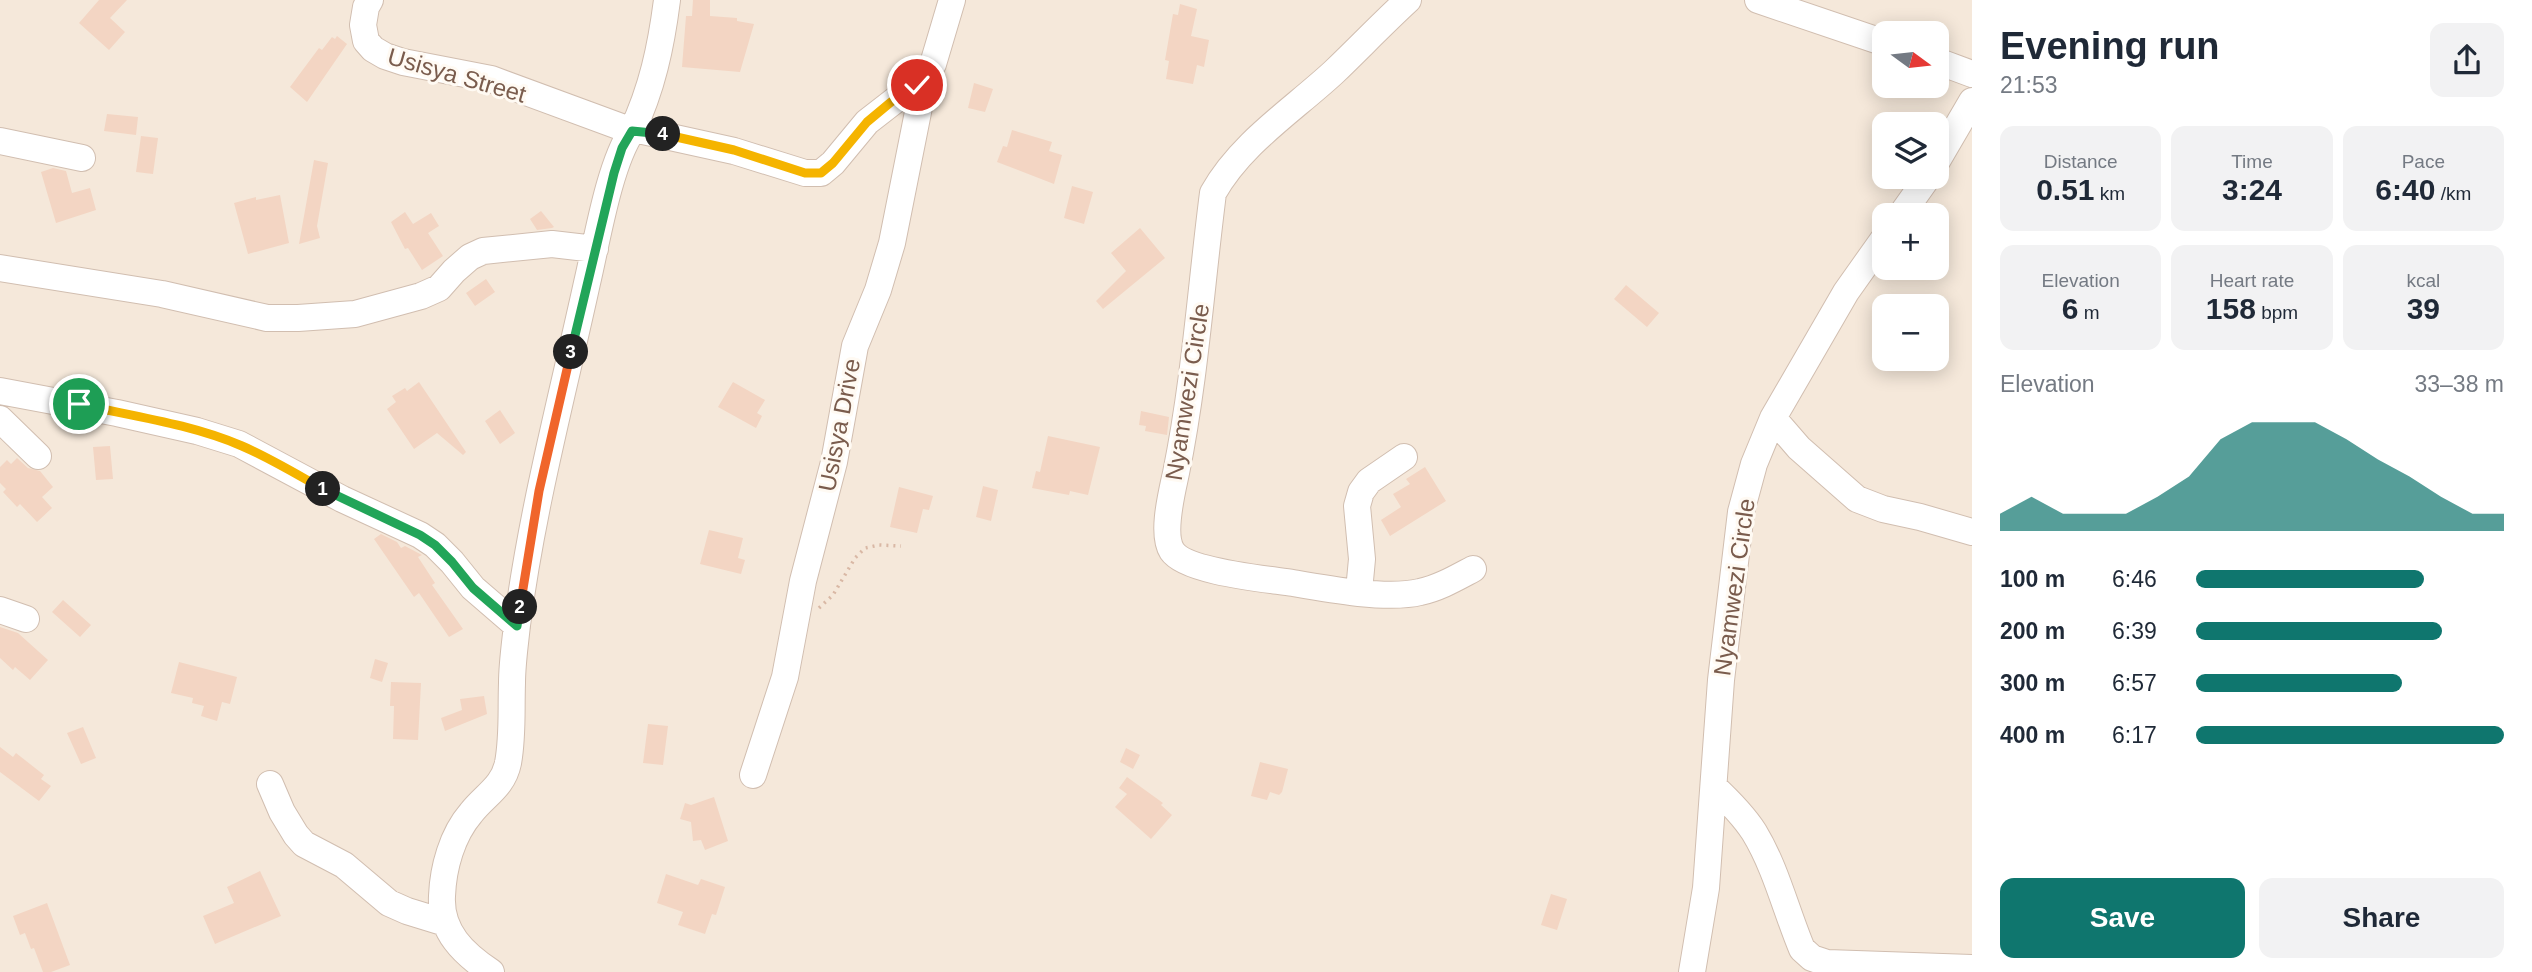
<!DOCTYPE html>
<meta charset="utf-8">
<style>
:root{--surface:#fff;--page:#f2f2f3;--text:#1f2937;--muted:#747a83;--accent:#0f766e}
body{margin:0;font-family:Helvetica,sans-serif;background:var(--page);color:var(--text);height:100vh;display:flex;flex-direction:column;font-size:26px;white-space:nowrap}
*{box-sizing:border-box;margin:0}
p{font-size:23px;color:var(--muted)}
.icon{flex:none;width:38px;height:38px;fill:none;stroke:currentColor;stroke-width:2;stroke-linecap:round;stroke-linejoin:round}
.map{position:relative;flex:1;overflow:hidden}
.drawer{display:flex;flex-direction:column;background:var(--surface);width:560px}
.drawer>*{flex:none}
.needle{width:46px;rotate:105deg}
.fabs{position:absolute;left:1872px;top:21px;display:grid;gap:14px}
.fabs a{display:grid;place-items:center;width:77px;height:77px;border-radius:14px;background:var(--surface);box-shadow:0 4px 18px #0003;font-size:35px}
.pin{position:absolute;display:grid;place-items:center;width:60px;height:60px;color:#fff;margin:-30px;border:4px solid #fff;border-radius:50%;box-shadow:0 2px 7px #0007}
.km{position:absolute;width:35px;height:35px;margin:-18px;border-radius:50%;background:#222;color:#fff;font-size:19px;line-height:35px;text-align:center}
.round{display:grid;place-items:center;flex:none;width:74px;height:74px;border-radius:14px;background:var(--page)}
.headline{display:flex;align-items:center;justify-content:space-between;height:119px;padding:0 28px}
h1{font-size:38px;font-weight:800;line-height:52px}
.metrics{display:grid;grid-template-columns:repeat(3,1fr);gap:10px;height:119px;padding:7px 28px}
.metrics div{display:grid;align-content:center;border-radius:14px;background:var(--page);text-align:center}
.metrics b{font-size:30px;font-weight:800}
.metrics small{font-size:19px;font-weight:400}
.metrics p{font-size:19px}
.chart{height:196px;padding:14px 28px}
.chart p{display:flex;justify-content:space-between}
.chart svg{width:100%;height:126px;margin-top:7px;fill:var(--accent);opacity:.7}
.action{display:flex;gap:14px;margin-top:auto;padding:14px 28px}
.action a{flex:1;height:80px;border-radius:14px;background:var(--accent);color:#fff;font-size:28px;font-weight:800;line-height:80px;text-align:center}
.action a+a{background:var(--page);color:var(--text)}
ul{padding:0 28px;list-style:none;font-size:23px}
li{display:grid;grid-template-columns:112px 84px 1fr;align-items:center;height:52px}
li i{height:18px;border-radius:9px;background:var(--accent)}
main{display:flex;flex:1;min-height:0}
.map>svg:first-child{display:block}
.residential{fill:#f5e8da;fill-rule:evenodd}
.building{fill:#f3d5c3}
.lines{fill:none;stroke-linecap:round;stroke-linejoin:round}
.minor-casing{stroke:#d1beb0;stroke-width:28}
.path{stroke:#d9b8a5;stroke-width:3.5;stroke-dasharray:2 5;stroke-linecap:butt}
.minor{stroke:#fff;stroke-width:26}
.split-1-casing{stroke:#fff;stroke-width:14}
.split-2-casing{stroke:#fff;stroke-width:14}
.split-3-casing{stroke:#fff;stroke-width:14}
.split-4-casing{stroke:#fff;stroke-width:14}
.split-5-casing{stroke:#fff;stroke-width:14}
.split-1{stroke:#f5b400;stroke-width:9}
.split-2{stroke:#22a559;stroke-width:9}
.split-3{stroke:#f0652b;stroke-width:9}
.split-4{stroke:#22a559;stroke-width:9}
.split-5{stroke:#f5b400;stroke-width:9}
.labels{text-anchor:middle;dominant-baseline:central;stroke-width:6;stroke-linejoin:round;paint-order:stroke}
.street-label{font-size:24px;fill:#7a5c4d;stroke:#fffaf3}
</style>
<main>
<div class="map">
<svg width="1972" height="972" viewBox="0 0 1972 972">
<rect width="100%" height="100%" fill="#fdf6ec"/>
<path class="residential" d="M0,0H1972V972H0ZM1885,33H1937V86H1885ZM1885,124H1937V177H1885ZM1885,215H1937V268H1885ZM1885,306H1937V359H1885Z"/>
<path class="building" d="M99,0H127L110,18L125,32L109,50L79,23Z
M693,0H710V16L737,18V21L754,24L740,72L682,67L686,16H692Z
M1180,4L1197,9L1191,36L1209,40L1204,67L1197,65L1193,84L1166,79L1169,61L1165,60L1173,14L1178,15Z
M337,36L347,44L307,102L290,87L319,48L322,50L332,37L335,39Z
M974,83L993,89L985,112L968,108Z
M107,114L138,117L136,135L104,131Z
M1012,130L1052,142L1049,151L1062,155L1054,184L997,162L1003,146L1007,147Z
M141,136L158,138L153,174L136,172Z
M314,160L328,163L317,226L320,238L299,244Z
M53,168L66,171L72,193L90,188L96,210L56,223L41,172Z
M1072,186L1093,192L1084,224L1064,218Z
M280,195L289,243L248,254L234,203L256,197V200Z
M541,211L554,227L552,228L537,230L530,219Z
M405,212L413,224L431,213L439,226L428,233L443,256L422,270L408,248L405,249L391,222Z
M1140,228L1165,258L1103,309L1096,301L1126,271L1111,253Z
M486,279L495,292L475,306L466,293Z
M1626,285L1659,313L1647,327L1614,299Z
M419,382L466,452L463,455L437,433L414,449L387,409L396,402L392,396L405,388L407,391Z
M733,382L765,400L757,413L762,416L756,428L718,407Z
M500,410L515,433L500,444L485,421Z
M1141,411L1169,417L1167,435L1145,431L1146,426L1139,425Z
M1048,436L1100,447L1088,495L1070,491L1069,495L1032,488L1036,471L1040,472Z
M110,446L113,479L96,480L93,447Z
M17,458L28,468L40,471L53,487L42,497L52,508L37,522L20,504L17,507L3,492L6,489L0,483V467L7,460L11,464Z
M1425,467L1446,501L1390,536L1381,520L1401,507L1393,494L1410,484L1406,479Z
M983,486L998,490L991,521L976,517Z
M899,487L933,496L929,510L923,509L917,533L890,527Z
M709,530L743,538L738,558L745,560L741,574L700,564Z
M381,534L397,542L401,548L405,546L422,555L418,557L435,583L432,585L463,629L449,637L419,593L414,597L374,539Z
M63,600L91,625L80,637L52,612Z
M0,627L18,633L48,660L30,680L15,667L13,670L0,658Z
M375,659L388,663L382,682L370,678Z
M179,662L237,677L230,704L222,702L217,721L201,716L204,706L192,703L193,698L171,693Z
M391,682L421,683L418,740L393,739L394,706H390Z
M484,696L487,714L445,731L441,718L462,710L460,699Z
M648,724L668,726L663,765L643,763Z
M83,727L96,758L81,764L67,733Z
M0,747L13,757L16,753L44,775L41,779L51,786L39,801L0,772Z
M1126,748L1140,755L1133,769L1120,762Z
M1260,762L1288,769L1282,792L1279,795L1270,792L1267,800L1251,796Z
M1127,777L1163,803L1161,805L1172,815L1151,839L1115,807L1127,794L1119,788Z
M714,797L728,841L705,850L701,840L693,841L691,822L680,819L685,803L691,805Z
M260,871L281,916L215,944L203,916L234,903L227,887Z
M666,874L698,885L701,879L725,887L716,915L712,914L705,934L678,925L683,912L657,903Z
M1551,894L1567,899L1557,930L1541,925Z
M47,903L70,965L51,972H43L34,948L31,949L25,933L20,935L13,916Z"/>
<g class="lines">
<g class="minor-casing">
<path id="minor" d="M370,0L366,7L363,25L366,41L373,49L385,56L403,62L491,79L632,131C652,89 661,47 667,0
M1408,0C1383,23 1359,48 1334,72C1293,110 1241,143 1213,193C1201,286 1195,380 1176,473C1172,492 1161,534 1172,551C1186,572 1267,579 1293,583C1327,589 1387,600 1420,592C1439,588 1456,578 1473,569
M1758,0L1885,43
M1937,61L1972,74
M0,141L82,158
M1937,161L1972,101
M1901,215L1928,177
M0,268L162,294L267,318H298L355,314L421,296L439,288L454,271L470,257L483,251L552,244L595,249
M0,391L117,413L197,431L239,444L342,499L420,535L435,545L452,562L473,588L517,626
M1773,418L1799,448L1857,499L1883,509L1920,517L1972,532
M0,419L38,456
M1359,591L1362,559L1357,506L1361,492L1369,481L1404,457
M0,610L26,619
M753,775L785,677L803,581L834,462L855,346L878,290L892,243L925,77
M270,784L282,812L296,835L304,844L344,865L389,903L407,911L446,923
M1714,787C1729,801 1743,815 1754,832C1776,868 1786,911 1802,949L1812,958L1827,963L1972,968
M491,972C464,954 440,932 442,896C443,868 452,835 471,813C485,795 503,787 508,763C513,736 511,711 512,683C512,664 515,644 517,625C532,509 562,397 587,283C597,241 609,165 632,131H643L734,151L805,173H821L833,163L867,122L925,77L933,64L952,0
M1692,972L1706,888L1721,680L1741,512L1754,464L1773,418L1846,292L1885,237"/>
</g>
<path class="path" d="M819,608L833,595L855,558L865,548L879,545L901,546"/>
<use href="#minor" class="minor"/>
</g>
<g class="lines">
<g class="split-1-casing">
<path id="split-1" d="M79,404C132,416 191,424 242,446C270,458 296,474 323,489"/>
</g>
<g class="split-2-casing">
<path id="split-2" d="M323,489L420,535L435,545L452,562L473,588L517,626L520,607"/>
</g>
<g class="split-3-casing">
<path id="split-3" d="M520,607L539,491L571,352"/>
</g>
<g class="split-4-casing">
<path id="split-4" d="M571,352L614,173L622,148L632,131L663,134"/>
</g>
<g class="split-5-casing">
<path id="split-5" d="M663,134L734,150L805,173H821L833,163L867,122L891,102L917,85"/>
</g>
<use href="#split-1" class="split-1"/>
<use href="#split-2" class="split-2"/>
<use href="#split-3" class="split-3"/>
<use href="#split-4" class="split-4"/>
<use href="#split-5" class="split-5"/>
</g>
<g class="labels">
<g class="street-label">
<text transform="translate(457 75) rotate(16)">Usisya Street</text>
<text transform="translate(1187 392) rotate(-81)">Nyamwezi Circle</text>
<text transform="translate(839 425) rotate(-79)">Usisya Drive</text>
<text transform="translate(1734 587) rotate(-82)">Nyamwezi Circle</text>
</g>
</g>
</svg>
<div class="fabs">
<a><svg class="needle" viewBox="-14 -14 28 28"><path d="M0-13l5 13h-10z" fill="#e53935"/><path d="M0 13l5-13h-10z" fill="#747a83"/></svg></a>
<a><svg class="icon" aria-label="layers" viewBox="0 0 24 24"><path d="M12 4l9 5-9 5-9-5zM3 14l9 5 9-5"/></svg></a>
<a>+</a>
<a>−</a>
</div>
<div class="pin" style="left:79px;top:404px;background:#1e9e55"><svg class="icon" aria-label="arrive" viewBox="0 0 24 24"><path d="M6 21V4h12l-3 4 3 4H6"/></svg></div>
<div class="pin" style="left:917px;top:85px;background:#d93025"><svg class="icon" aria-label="check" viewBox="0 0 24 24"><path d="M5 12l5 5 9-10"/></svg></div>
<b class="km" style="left:323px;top:489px">1</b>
<b class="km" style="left:520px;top:607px">2</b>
<b class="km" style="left:571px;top:352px">3</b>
<b class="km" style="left:663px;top:134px">4</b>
</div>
<section class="drawer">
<div class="headline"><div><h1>Evening run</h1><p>21:53</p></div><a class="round"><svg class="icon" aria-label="share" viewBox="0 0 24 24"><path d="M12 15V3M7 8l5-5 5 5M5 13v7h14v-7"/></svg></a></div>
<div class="metrics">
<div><p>Distance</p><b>0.51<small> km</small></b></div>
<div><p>Time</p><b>3:24</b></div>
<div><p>Pace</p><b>6:40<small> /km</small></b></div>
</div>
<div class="metrics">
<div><p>Elevation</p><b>6<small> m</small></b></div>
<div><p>Heart rate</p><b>158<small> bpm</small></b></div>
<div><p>kcal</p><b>39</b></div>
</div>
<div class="chart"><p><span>Elevation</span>33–38 m</p>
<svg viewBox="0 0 160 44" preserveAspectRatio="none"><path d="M0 44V38L10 32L20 38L30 38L40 38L50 32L60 25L70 12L80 6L90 6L100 6L110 12L120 19L130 25L140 32L150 38L160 38V44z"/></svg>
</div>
<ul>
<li><b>100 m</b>6:46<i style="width:74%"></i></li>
<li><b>200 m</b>6:39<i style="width:80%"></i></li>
<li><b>300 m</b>6:57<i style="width:67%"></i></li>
<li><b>400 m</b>6:17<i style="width:100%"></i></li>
</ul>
<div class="action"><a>Save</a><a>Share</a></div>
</section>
</main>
